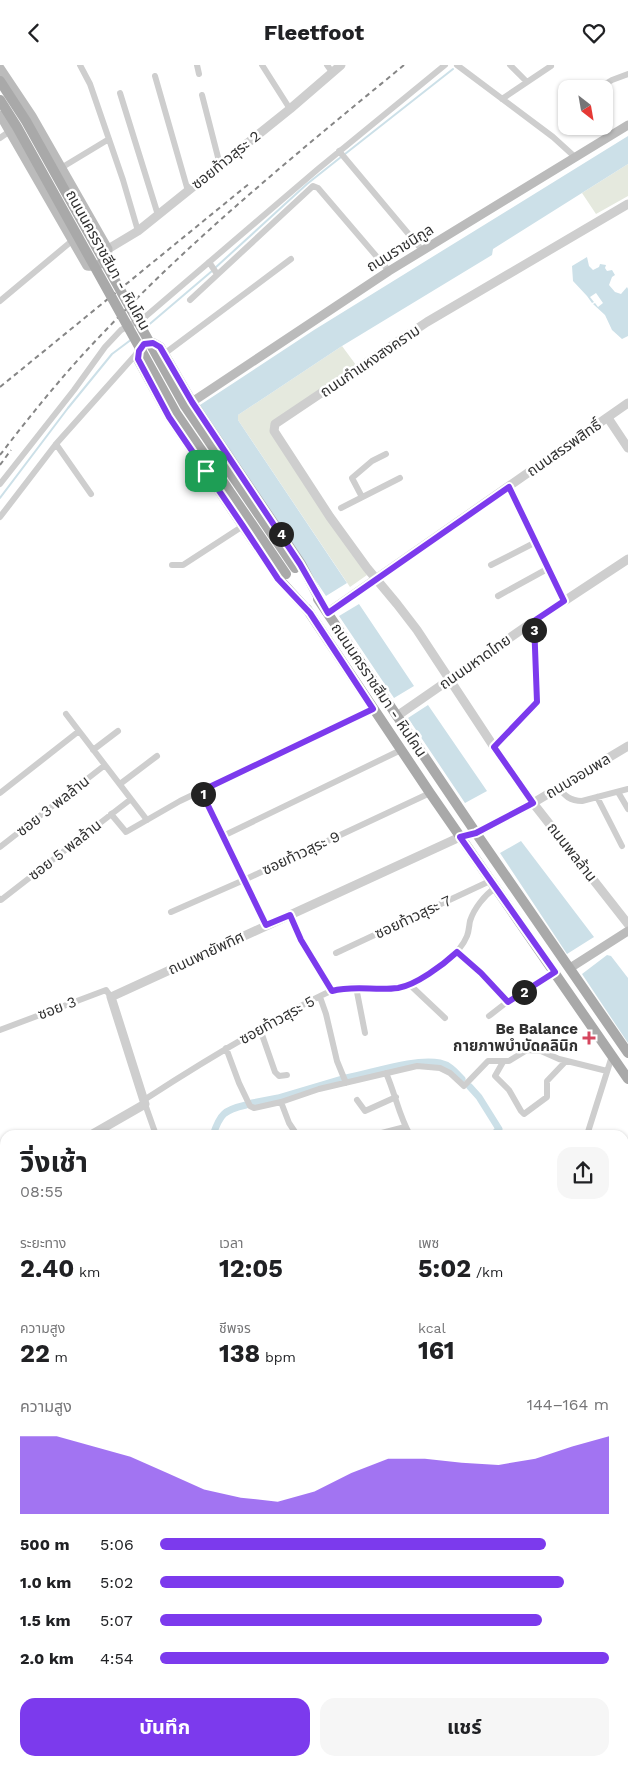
<!DOCTYPE html>
<html lang="th">
<meta charset="utf-8">
<style>
:root{--surface:#fff;--page:#f6f6f6;--text:#202124;--muted:#757577;--accent:#7c3aed}
body{margin:0;font-family:"Work Sans","Noto Sans Thai",sans-serif;background:var(--page);color:var(--text);height:100vh;display:flex;flex-direction:column;font-size:19px;white-space:nowrap}
*{box-sizing:border-box;margin:0}
p{font-size:16px;color:var(--muted)}
.icon{flex:none;width:28px;height:28px;fill:none;stroke:currentColor;stroke-width:2;stroke-linecap:round;stroke-linejoin:round}
.map{position:relative;flex:1;overflow:hidden}
.sheet{position:absolute;left:0px;top:1065px;width:629px;height:636px;display:flex;flex-direction:column;background:var(--surface);border-radius:15px 15px 0 0;box-shadow:0 1px 4px #0004}
.sheet>*{flex:none}
.needle{width:32px;rotate:149deg}
.fabs{position:absolute;left:558px;top:15px;display:grid;gap:10px}
.fabs a{display:grid;place-items:center;width:55px;height:55px;border-radius:10px;background:var(--surface);box-shadow:0 1px 4px #0004;font-size:25px}
.pin{position:absolute;display:grid;place-items:center;width:42px;height:42px;color:#fff;margin:-21px;border-radius:10px;box-shadow:0 2px 8px #0006}
.km{position:absolute;width:25px;height:25px;margin:-12px;border-radius:50%;background:#222;color:#fff;font-size:14px;line-height:25px;text-align:center}
.round{display:grid;place-items:center;flex:none;width:52px;height:52px;border-radius:15px;background:var(--page)}
.overview{display:flex;align-items:center;justify-content:space-between;height:85px;padding:0 20px}
h1{font-size:28px;font-weight:700;line-height:38px}
.metrics{display:grid;grid-template-columns:repeat(3,1fr);gap:8px;height:85px;padding:5px 20px}
.metrics div{display:grid;align-content:center}
.metrics b{font-size:25px;font-weight:700}
.metrics small{font-size:14px;font-weight:400}
.metrics p{font-size:14px}
.chart{height:140px;padding:10px 20px}
.chart p{display:flex;justify-content:space-between}
.chart svg{width:100%;height:90px;margin-top:5px;fill:var(--accent);opacity:.7}
.cta{display:flex;gap:10px;margin-top:auto;padding:10px 20px}
.cta a{flex:1;height:58px;border-radius:15px;background:var(--accent);color:#fff;font-size:20px;font-weight:700;line-height:58px;text-align:center}
.cta a+a{background:var(--page);color:var(--text)}
ul{padding:0 20px;list-style:none;font-size:16px}
li{display:grid;grid-template-columns:80px 60px 1fr;align-items:center;height:38px}
li i{height:12px;border-radius:6px;background:var(--accent)}
header{display:flex;justify-content:space-between;align-items:center;height:65px;padding:0 20px;background:var(--surface);font-size:22px;font-weight:700}
.map>svg:first-child{display:block}
.green{fill:#e5e9de}
.water{fill:#cce0e8}
.lines{fill:none;stroke-linecap:round;stroke-linejoin:round}
.stream{stroke:#cce0e8;stroke-width:2}
.canal{stroke:#cce0e8;stroke-width:7}
.minor{stroke:#cecece;stroke-width:6}
.tertiary{stroke:#cecece;stroke-width:9}
.secondary{stroke:#bbb;stroke-width:9}
.primary{stroke:#a9a9a9;stroke-width:10}
.rail{stroke:#868686;stroke-width:2;stroke-dasharray:5 4;stroke-linecap:butt}
.primary-bridge{stroke:#a9a9a9;stroke-width:10}
.route-casing{stroke:#fff;stroke-width:10}
.route{stroke:#7c3aed;stroke-width:6}
.poi-dot{fill:#d5465e;stroke:#fff;stroke-width:2}
.labels{text-anchor:middle;dominant-baseline:central;stroke-width:5;stroke-linejoin:round;paint-order:stroke}
.street-label{font-size:15px;fill:#313131;stroke:#fff}
.poi-label{font-size:15px;font-weight:bold;fill:#313131;stroke:#fff;text-anchor:end}
</style>
<header><svg class="icon" aria-label="back" viewBox="0 0 24 24"><path d="M15 5l-7 7 7 7"/></svg>Fleetfoot<svg class="icon" aria-label="heart" viewBox="0 0 24 24"><path d="M12 20l-8-8c-3-5 5-10 8-4 3-6 11-1 8 4z"/></svg></header>
<div class="map">
<svg width="628" height="1701" viewBox="0 0 628 1701">
<rect width="100%" height="100%" fill="#fff"/>
<path class="green" d="M628,99V131L596,149L582,128Z
M342,281L356,300L272,366L367,510L350,522L238,355V350Z"/>
<path class="water" d="M628,71V99L493,184L492,190L342,281L238,350V355L347,518L326,531L200,343V340L314,265Z
M587,192L589,201L593,205L599,202L600,199L606,200L605,203L607,206L612,205L615,210L612,212L609,220L615,227L621,229L627,222L628,224V271L622,274L612,265L605,250L593,239L595,238L598,242L603,238L596,228L590,232L594,237L592,238L587,231L573,216L572,201Z
M359,539L414,621L394,633L339,551Z
M428,640L487,726L465,738L408,653Z
M521,776L594,872L567,889L500,788Z
M607,890L611,891L628,913V978L582,909Z"/>
<g class="lines">
<path class="stream" d="M345,89L453,4
M215,203L307,119L341,92
M145,263L212,206
M0,433L68,343L112,289L132,274"/>
<path class="canal" d="M346,1013C373,1008 414,993 440,998C450,1000 456,1008 462,1014
M470,1022L479,1032L499,1064L493,1070
M252,1038L278,1033L342,1014
M213,1070C220,1049 224,1045 246,1040
M0,1295L5,1291
M624,1432L628,1442
M624,1456L628,1455
M261,1701L265,1696"/>
<path class="minor" d="M80,0L90,19L123,115L138,166
M197,0L199,9
M262,0L290,44
M327,0L332,7
M457,0L553,72L575,92
M510,0L526,16
M155,11L188,126
M597,24L612,15L628,9
M120,28L158,150
M202,30L220,100
M502,34L551,1
M0,73L10,66
M339,86L422,185
M61,103L109,74
M209,197L217,209
M190,235L313,121L318,123L389,206
M0,236L73,175
M164,289L291,194
M56,379L91,429
M0,419L74,325L105,282L121,265L145,252L318,104L445,0
M509,422L565,536
M362,432L352,413L372,396L386,389
M341,443L400,413
M0,452L56,379L138,287
M172,500H183L243,461
M491,500L536,477
M498,531L549,503
M66,649L147,755
M494,682L537,637L534,556
M93,685L118,666
M120,719L157,691
M558,722C565,731 570,736 582,736L628,724
M201,726L266,861
M618,727L628,744
M0,728L79,666
M597,732L622,781
M111,749L126,767L180,736L373,644
M223,771L401,685
M0,782L105,700
M0,834L1,835L131,734
M171,847L244,815L430,728
M290,850L301,875L333,926
M457,887L481,908L508,937
M336,888L490,816
M409,919L445,953
M356,922L365,968
M320,932L326,949L337,996L346,1018
M489,951L507,937L555,907
M260,964L275,1007L279,1011L287,1010
M0,965L106,925L111,932
M226,983L239,1018L250,1041L254,1043L281,1037L319,1024L417,1001L440,1003L450,1008L464,1021L488,996H509L527,985L541,986L559,994L607,1006
M503,997L495,1011L509,1025L521,1046L524,1049L547,1032V1016L566,996
M386,1008C395,1028 399,1051 410,1070
M144,1035C184,1009 223,985 264,962C286,949 308,936 331,926C359,915 390,930 417,915C435,905 459,891 467,871C469,866 469,861 470,856C474,843 485,830 495,823
M357,1035L365,1046L396,1032
M281,1037L289,1058L297,1070
M145,1039L156,1070
M374,1070L405,1062
M587,1070L612,991
M624,1181L628,1188
M624,1221L628,1218
M624,1286L628,1283
M0,1308L5,1305
M0,1333L5,1341
M624,1351L628,1348
M0,1365L5,1362
M624,1414L628,1412
M0,1558L5,1555
M624,1649L628,1646
M0,1670L5,1676
M23,1696L26,1701
M394,1696L397,1701
M479,1696L481,1701
M546,1696L565,1701
M121,1701L127,1696
M499,1701L514,1696
M570,1701L574,1696"/>
<path class="tertiary" d="M628,139L427,257L275,359L274,366L330,452L367,503L397,539L417,565L494,682L533,738L628,859
M108,184L138,166L290,44L341,0
M608,353L628,383
M327,548L628,338
M397,651L534,556L628,494
M476,768L533,738L628,681
M91,1070L145,1039L111,932L460,772
M0,1128L5,1125"/>
<path class="secondary" d="M0,3L32,51L108,184L107,194C100,200 96,202 87,201L0,50
M192,337L389,206L628,60
M570,903L628,866"/>
<path class="primary" d="M318,534L476,768L628,988
M307,544L430,728L628,1014
M310,548L279,514L243,461L169,351L138,294L139,286L144,279L153,278L160,282L192,337L301,499L322,539"/>
<path class="rail" d="M0,322L250,118
M0,390C33,347 67,305 105,266C197,169 301,85 404,0
M0,400L11,385"/>
<path class="primary-bridge" d="M0,16L26,56L185,341L295,503
M0,35L17,62L176,348L286,509"/>
</g>
<g class="lines">
<g class="route-casing">
<path id="route" d="M153,278L160,282L192,337L300,499L328,548L509,422L564,536L534,556L537,637L494,682L533,738L476,768L460,772L555,907L508,937L481,908L457,887C443,900 416,920 398,923C376,926 354,920 332,926L301,875L290,850L266,860L201,726L373,644L310,548L278,514L243,461L169,352L138,294L139,286L144,279Z"/>
</g>
<use href="#route" class="route"/>
</g>
<path class="poi-dot" d="M586.5 965.5h5v5h5v5h-5v5h-5v-5h-5v-5h5z"/>
<g class="labels">
<g class="street-label">
<text transform="translate(226 95) rotate(-39)">ซอยท้าวสุระ 2</text>
<text transform="translate(400 183) rotate(-32)">ถนนราชนิกูล</text>
<text transform="translate(108 195) rotate(61)">ถนนนครราชสีมา - หินโคน</text>
<text transform="translate(370 296) rotate(-34)">ถนนกำแหงสงคราม</text>
<text transform="translate(564 383) rotate(-35)">ถนนสรรพสิทธิ์</text>
<text transform="translate(475 597) rotate(-35)">ถนนมหาดไทย</text>
<text transform="translate(379 625) rotate(56)">ถนนนครราชสีมา - หินโคน</text>
<text transform="translate(578 711) rotate(-31)">ถนนจอมพล</text>
<text transform="translate(53 741) rotate(-38)">ซอย 3 พลล้าน</text>
<text transform="translate(65 785) rotate(-38)">ซอย 5 พลล้าน</text>
<text transform="translate(572 787) rotate(52)">ถนนพลล้าน</text>
<text transform="translate(301 788) rotate(-25)">ซอยท้าวสุระ 9</text>
<text transform="translate(413 852) rotate(-25)">ซอยท้าวสุระ 7</text>
<text transform="translate(206 888) rotate(-25)">ถนนพายัพทิศ</text>
<text transform="translate(57 943) rotate(-21)">ซอย 3</text>
<text transform="translate(277 955) rotate(-29)">ซอยท้าวสุระ 5</text>
</g>
<g class="poi-label">
<text x="578" y="964">Be Balance<tspan x="578" dy="17">กายภาพบำบัดคลินิก</tspan></text>
</g>
</g>
</svg>
<div class="fabs">
<a><svg class="needle" viewBox="-14 -14 28 28"><path d="M0-13l5 13h-10z" fill="#e53935"/><path d="M0 13l5-13h-10z" fill="#757577"/></svg></a>
</div>
<div class="pin" style="left:206px;top:406px;background:#1e9e55"><svg class="icon" aria-label="arrive" viewBox="0 0 24 24"><path d="M6 21V4h12l-3 4 3 4H6"/></svg></div>
<b class="km" style="left:203px;top:729px">1</b>
<b class="km" style="left:524px;top:927px">2</b>
<b class="km" style="left:534px;top:565px">3</b>
<b class="km" style="left:281px;top:469px">4</b>
<section class="sheet">
<div class="overview"><div><h1>วิ่งเช้า</h1><p>08:55</p></div><a class="round"><svg class="icon" aria-label="share" viewBox="0 0 24 24"><path d="M12 15V3M7 8l5-5 5 5M5 13v7h14v-7"/></svg></a></div>
<div class="metrics">
<div><p>ระยะทาง</p><b>2.40<small> km</small></b></div>
<div><p>เวลา</p><b>12:05</b></div>
<div><p>เพซ</p><b>5:02<small> /km</small></b></div>
</div>
<div class="metrics">
<div><p>ความสูง</p><b>22<small> m</small></b></div>
<div><p>ชีพจร</p><b>138<small> bpm</small></b></div>
<div><p>kcal</p><b>161</b></div>
</div>
<div class="chart"><p><span>ความสูง</span>144–164 m</p>
<svg viewBox="0 0 160 44" preserveAspectRatio="none"><path d="M0 44V6L10 6L20 11L30 16L40 24L50 32L60 36L70 38L80 33L90 24L100 17L110 17L120 19L130 20L140 17L150 11L160 6V44z"/></svg>
</div>
<ul>
<li><b>500 m</b>5:06<i style="width:86%"></i></li>
<li><b>1.0 km</b>5:02<i style="width:90%"></i></li>
<li><b>1.5 km</b>5:07<i style="width:85%"></i></li>
<li><b>2.0 km</b>4:54<i style="width:100%"></i></li>
</ul>
<div class="cta"><a>บันทึก</a><a>แชร์</a></div>
</section>
</div>
